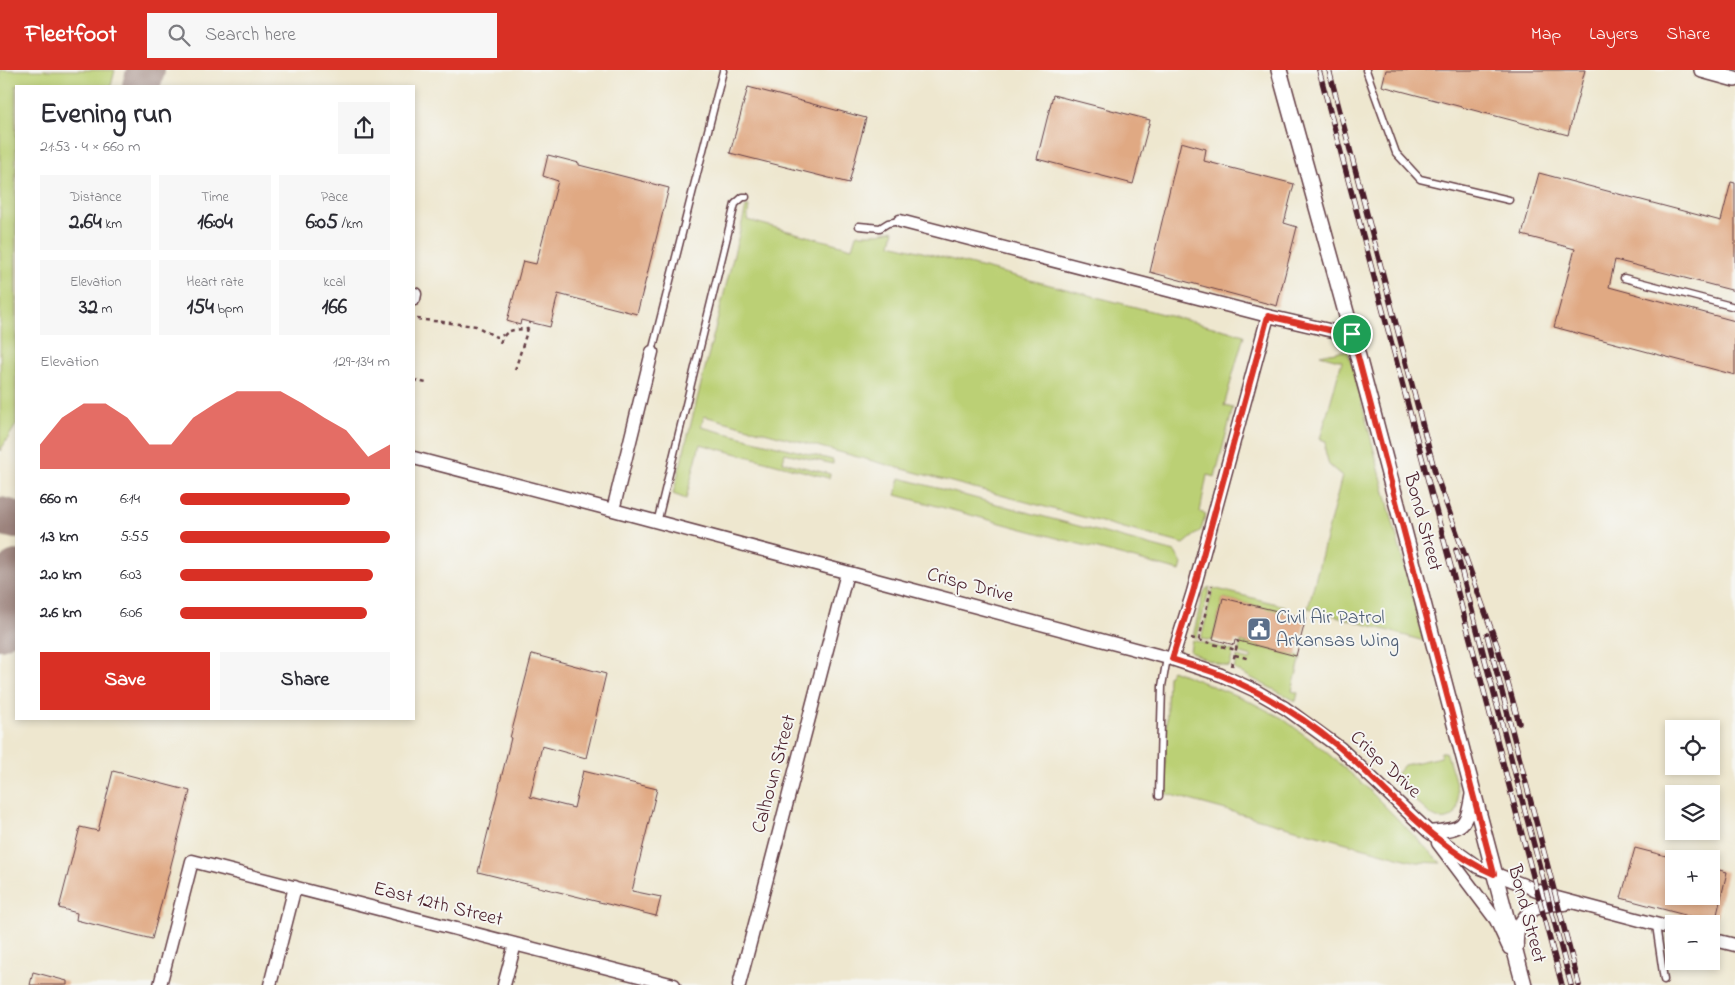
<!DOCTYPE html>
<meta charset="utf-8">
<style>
:root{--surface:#fff;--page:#f7f7f7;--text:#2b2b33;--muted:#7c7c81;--accent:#d93025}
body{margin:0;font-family:"Indie Flower",sans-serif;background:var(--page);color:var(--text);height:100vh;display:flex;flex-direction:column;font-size:19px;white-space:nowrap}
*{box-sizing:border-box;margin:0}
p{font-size:16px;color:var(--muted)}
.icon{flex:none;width:28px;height:28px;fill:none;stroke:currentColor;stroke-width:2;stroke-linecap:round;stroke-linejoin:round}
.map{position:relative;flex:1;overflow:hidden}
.sheet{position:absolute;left:15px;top:15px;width:400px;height:635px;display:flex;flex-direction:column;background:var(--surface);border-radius:0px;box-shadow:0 2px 8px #0003}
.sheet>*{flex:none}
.buttons{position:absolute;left:1665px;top:650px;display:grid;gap:10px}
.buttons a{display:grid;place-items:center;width:55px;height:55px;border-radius:0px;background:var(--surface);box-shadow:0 2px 8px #0003;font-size:25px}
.pin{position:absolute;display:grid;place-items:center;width:42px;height:42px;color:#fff;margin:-21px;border:2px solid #fff;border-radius:50%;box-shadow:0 1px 5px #0007}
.round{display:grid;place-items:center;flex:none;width:52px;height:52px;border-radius:0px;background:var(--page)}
.head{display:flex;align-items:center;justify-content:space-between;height:85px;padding:0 25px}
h1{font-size:28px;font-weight:700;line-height:38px}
.stats{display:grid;grid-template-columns:repeat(3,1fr);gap:8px;height:85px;padding:5px 25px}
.stats div{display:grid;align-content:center;border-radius:0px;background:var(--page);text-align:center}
.stats b{font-size:21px;font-weight:700}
.stats small{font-size:14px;font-weight:400}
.stats p{font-size:14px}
.chart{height:140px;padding:10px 25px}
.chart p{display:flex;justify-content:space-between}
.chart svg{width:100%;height:90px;margin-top:5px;fill:var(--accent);opacity:.7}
.button{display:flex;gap:10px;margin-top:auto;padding:10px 25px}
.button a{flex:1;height:58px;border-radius:0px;background:var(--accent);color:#fff;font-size:20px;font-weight:700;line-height:58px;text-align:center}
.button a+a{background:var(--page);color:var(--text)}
ul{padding:0 25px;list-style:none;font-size:16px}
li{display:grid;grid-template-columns:80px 60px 1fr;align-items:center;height:38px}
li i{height:12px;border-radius:6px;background:var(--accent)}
header{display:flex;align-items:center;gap:30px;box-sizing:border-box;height:70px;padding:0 25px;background:var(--accent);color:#fff}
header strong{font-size:24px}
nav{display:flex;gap:28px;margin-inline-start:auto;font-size:18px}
.search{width:350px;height:45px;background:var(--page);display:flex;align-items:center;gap:12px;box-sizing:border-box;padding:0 18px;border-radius:0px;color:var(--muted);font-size:19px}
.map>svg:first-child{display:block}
.green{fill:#bbd074;stroke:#827850}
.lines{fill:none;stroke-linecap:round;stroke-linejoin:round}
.taxiway{stroke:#9c837d;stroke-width:38}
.building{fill:#e0a983}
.service-casing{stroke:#633d44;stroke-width:9}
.minor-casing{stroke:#633d44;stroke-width:15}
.tertiary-casing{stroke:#633d44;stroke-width:18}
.path{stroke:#633d44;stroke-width:2.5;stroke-dasharray:4 4;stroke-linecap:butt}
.service{stroke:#fff;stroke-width:6}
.minor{stroke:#fff;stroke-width:12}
.tertiary{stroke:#fff;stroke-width:15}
.rail-casing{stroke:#4a1f2b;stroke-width:5.5}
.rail{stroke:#f6f6f2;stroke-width:4;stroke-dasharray:11;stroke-linecap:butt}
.route-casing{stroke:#fff;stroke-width:10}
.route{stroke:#d93025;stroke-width:6}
.labels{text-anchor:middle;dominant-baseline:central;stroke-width:4;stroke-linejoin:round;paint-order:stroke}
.street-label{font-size:20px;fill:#4a1f2b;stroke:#f6f6f2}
.service-label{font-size:20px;fill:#4e5e75;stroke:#f6f6f2;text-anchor:start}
</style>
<header>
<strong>Fleetfoot</strong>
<div class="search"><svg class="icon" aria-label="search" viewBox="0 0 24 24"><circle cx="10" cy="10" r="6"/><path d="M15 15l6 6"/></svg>Search here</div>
<nav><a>Map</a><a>Layers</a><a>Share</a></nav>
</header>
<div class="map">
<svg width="1735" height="915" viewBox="0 0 1735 915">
<rect width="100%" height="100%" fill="#f6f6f2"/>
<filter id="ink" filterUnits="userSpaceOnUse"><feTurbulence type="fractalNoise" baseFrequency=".02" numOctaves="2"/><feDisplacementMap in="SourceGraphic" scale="10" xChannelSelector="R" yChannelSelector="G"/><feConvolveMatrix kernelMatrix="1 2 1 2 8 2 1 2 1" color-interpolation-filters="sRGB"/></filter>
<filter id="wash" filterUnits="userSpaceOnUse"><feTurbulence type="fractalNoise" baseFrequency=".0096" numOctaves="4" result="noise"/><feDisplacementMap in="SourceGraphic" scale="20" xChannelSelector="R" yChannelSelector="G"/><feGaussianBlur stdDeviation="1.12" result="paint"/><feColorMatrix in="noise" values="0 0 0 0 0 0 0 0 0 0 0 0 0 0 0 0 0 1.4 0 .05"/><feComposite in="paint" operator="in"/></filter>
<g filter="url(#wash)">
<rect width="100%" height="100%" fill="#eee7cf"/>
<path class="green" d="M0,0H115L111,16H16V355L0,381Z
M746,137H749L747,150L852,178L856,165L858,164H873L894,160L891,174L1244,265L1224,336L1233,338L1215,407L1207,405L1200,442L1206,444L1201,460L1184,474L704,346L701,357L833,390V394L785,383L783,392L830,404L829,408L700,374L686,429L673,424Z
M1340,281H1348L1424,571L1308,538L1342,406L1329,395L1325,380L1326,371L1320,369L1342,291L1320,285Z
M900,408L1175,482L1182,494L1180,501L896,425Z
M1210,517L1197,568L1193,566L1203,524L1206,519Z
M1213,518L1285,536L1283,543L1223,528L1212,571L1201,569Z
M1192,570L1234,581L1229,597C1216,593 1202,589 1190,581Z
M1241,572L1301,587L1292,621L1298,623L1296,631L1234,599L1237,587L1250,590L1252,587L1238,583Z
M1172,600L1245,629L1282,648L1319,676L1364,715L1441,793L1416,792L1164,723L1168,606Z
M1440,682H1445L1447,684C1451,699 1468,740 1450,748C1443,751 1438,749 1431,745L1391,710L1404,695L1441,687Z"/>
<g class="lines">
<path class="taxiway" d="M141,16L146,0
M0,446L16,450
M0,561L16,499"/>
</g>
<g id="blocks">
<path class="building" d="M1386,0H1585L1568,65L1382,16Z
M748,17L866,48L849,113L730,83Z
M1053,25L1150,50L1133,114L1037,89Z
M1181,72L1206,79L1204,91L1294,114L1284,153L1297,157L1277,236L1150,202Z
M548,85L579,93V95L669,118L637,244L558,224L550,257L521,250L520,255L507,251L523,191L536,194L558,111L543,106Z
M1539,103L1721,151L1731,112L1735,113V221L1615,190L1609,217L1735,251V305L1554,257L1575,179L1522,165Z
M1223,528L1306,548L1296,586L1235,570L1234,575L1213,569Z
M532,584L606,604L586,688L542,676L530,727L574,738L583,701L657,719L632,821L661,827L656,846L478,802L511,668H510Z
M113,701L190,721L152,869L76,850L77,843L59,838L80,757L98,761Z
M1635,778L1674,788V826H1711V798L1727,802L1715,853L1621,828Z
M33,902L67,911V915H30Z"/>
</g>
</g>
<g filter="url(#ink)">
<use href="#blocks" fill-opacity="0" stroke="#633d44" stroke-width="1"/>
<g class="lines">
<g class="service-casing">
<path id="service" d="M1366,0L1396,83L1420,109L1509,130
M859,156L880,158L888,153L900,151
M1624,208L1735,237
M652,282L723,1
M657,453L735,134L743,127H746
M1159,726L1162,616L1167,588
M1656,855L1664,910"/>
</g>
<g class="minor-casing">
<path id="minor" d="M900,151L1268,246L1193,522L1172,589
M414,229L415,224
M1268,246L1333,261L1352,264
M652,282L613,440L1172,589L1221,605L1254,620L1285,638L1340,678L1429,762L1478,797L1557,828L1674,859
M414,388L613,440
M1429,762C1465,759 1466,757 1472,722
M1438,773L1496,850L1509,878
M1711,869L1735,875
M1517,876C1515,844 1535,833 1565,834
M160,915L192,791L674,915
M270,915L295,817
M504,915L515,874
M739,915L847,503"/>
</g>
<g class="tertiary-casing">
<path id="tertiary" d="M1279,0L1352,264L1524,915
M1702,0L1735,9"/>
</g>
<path class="path" d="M417,249L476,256L496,267L503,265
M500,273C506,258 514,260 528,259
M515,300L530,252
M414,310L426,313
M1191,568L1236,580
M1199,570L1212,515
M1235,585L1250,589
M1232,596L1238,571"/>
<use href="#service" class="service"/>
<use href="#minor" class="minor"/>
<use href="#tertiary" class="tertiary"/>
<g class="rail-casing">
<path id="rail" d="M1319,0L1562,915
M1329,0L1435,402L1498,578L1519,653
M1456,480L1571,915
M1487,565L1579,915"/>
</g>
<use href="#rail" class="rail"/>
</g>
</g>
<g class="lines" filter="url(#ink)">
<g class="route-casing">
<path id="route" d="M1268,246L1333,261L1352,264L1494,804C1434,779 1388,719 1339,677C1304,648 1265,624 1223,606C1207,599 1189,595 1172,589L1193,522Z"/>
</g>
<use href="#route" class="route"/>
</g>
<defs>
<g id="civic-square" transform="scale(1.25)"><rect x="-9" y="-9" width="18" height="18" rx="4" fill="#5c6f8a" stroke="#f6f6f2"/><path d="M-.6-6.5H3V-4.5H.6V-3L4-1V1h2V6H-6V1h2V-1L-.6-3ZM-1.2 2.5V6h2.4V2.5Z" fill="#fff"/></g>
</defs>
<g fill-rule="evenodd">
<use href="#civic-square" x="1259" y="559"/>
</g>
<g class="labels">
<g class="street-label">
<text transform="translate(1422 452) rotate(75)">Bond Street</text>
<text transform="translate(970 516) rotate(15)">Crisp Drive</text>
<text transform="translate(1385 695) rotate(43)">Crisp Drive</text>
<text transform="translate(775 704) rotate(-75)">Calhoun Street</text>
<text transform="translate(438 835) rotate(14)">East 12th Street</text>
<text transform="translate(1526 844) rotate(75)">Bond Street</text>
</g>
<g class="service-label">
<text x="1276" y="548">Civil Air Patrol<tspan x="1276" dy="23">Arkansas Wing</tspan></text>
</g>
</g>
</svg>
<div class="buttons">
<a><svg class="icon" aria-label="locate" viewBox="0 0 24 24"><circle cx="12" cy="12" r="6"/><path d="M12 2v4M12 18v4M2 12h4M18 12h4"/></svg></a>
<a><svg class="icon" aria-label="layers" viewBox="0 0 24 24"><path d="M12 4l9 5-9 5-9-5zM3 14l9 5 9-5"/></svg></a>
<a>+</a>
<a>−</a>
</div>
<div class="pin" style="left:1352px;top:264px;background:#1e9e55"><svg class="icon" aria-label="arrive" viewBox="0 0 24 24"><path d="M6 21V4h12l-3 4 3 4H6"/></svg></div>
<section class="sheet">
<div class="head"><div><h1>Evening run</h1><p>21:53 · 4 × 660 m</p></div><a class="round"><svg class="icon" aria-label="share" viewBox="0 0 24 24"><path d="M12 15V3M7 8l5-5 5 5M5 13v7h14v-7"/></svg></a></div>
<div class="stats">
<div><p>Distance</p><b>2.64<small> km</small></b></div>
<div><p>Time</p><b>16:04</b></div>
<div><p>Pace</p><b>6:05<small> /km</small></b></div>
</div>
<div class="stats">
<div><p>Elevation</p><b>32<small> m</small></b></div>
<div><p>Heart rate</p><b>154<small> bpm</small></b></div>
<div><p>kcal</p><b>166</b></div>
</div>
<div class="chart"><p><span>Elevation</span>129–134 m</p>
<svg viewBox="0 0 160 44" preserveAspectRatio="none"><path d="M0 44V32L10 19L20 12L30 12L40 19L50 32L60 32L70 19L80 12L90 6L100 6L110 6L120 12L130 19L140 25L150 38L160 32V44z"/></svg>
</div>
<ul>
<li><b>660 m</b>6:14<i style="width:81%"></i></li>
<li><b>1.3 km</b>5:55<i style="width:100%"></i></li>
<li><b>2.0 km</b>6:03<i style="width:92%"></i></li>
<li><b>2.6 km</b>6:06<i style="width:89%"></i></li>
</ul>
<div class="button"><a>Save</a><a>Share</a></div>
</section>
</div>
